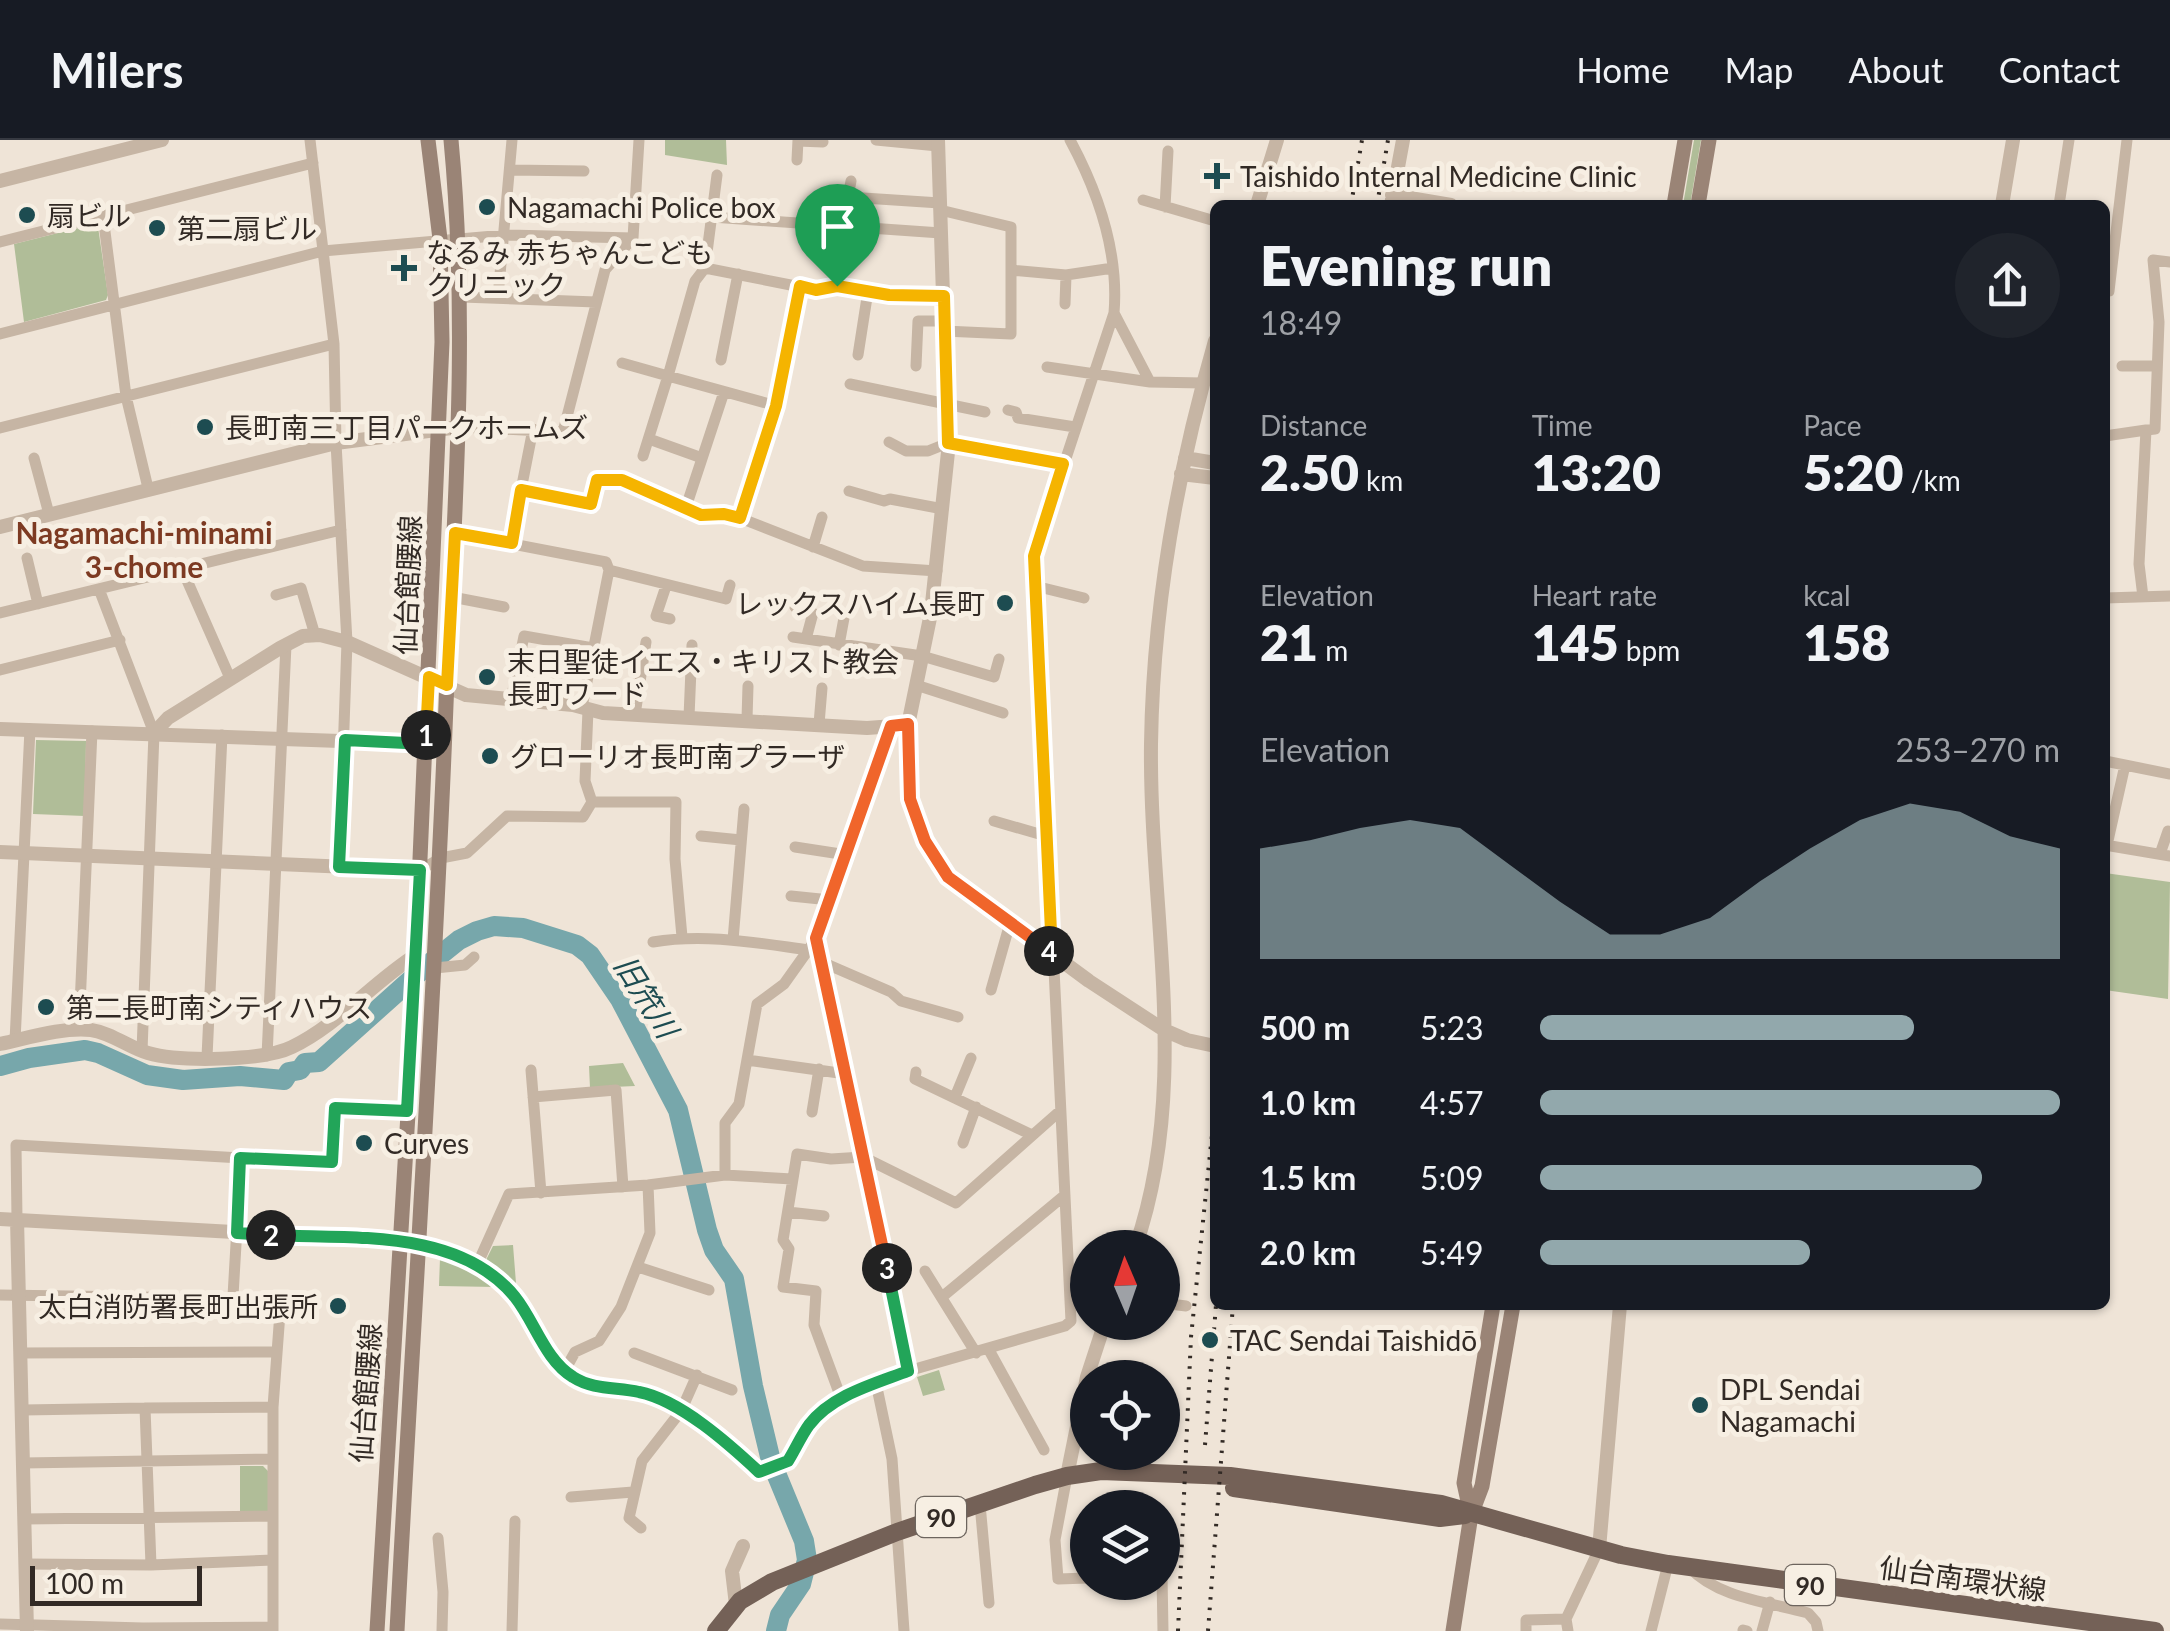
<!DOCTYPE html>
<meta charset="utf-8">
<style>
:root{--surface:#171b24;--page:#20242c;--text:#f1f3f6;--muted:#9ea1a6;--line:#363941;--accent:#92a8ac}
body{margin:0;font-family:Lato,"Noto Sans JP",sans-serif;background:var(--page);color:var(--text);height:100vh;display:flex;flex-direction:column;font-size:38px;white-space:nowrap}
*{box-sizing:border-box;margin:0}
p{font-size:32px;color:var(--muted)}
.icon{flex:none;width:55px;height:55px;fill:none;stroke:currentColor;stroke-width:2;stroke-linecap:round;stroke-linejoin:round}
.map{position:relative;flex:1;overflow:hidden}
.side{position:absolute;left:1210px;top:60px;width:900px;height:1110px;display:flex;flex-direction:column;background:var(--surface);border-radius:15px;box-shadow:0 2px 8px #0004}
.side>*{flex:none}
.needle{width:65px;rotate:358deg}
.controls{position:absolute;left:1070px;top:1090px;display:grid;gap:20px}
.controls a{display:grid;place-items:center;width:110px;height:110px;border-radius:50%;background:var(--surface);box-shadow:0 2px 8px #0004;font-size:50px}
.scale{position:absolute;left:30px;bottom:25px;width:172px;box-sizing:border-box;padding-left:10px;border:5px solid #322a25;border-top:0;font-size:28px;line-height:35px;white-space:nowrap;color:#322a25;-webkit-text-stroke:8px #f7efe3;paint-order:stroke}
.pin{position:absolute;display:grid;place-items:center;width:85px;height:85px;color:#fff;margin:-102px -42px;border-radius:50% 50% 50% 0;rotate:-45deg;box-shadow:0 0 10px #0007}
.pin .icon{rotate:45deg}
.km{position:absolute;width:50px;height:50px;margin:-25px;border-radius:50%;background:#222;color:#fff;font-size:28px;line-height:50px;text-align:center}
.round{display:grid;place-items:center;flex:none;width:105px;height:105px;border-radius:52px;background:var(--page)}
.headline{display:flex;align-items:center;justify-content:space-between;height:170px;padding:0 50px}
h1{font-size:55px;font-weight:800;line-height:75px}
.figures{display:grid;grid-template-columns:repeat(3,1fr);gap:15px;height:170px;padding:10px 50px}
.figures div{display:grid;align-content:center}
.figures b{font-size:50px;font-weight:800}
.figures small{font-size:28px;font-weight:400}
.figures p{font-size:28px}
.chart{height:280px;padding:20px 50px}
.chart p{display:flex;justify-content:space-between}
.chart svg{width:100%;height:180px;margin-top:10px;fill:var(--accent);opacity:.7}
ul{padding:0 50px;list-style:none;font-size:32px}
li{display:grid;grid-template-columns:160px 120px 1fr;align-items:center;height:75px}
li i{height:25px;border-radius:12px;background:var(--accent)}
header{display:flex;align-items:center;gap:60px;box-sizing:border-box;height:140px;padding:0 50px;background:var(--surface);border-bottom:2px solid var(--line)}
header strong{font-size:48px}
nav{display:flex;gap:55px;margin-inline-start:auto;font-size:35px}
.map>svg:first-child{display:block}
.green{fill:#b0bd98}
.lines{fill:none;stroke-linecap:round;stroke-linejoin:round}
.river{stroke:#77a7ab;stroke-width:20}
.minor{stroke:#c6b5a4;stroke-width:11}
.tertiary{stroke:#c6b5a4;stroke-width:14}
.secondary{stroke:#9a8476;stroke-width:15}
.primary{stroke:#746157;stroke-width:18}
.rail{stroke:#322a25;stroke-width:4;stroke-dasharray:2.5 8;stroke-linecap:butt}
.split-1-casing{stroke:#fff;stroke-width:20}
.split-2-casing{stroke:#fff;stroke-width:20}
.split-3-casing{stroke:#fff;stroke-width:20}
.split-4-casing{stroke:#fff;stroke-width:20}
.split-5-casing{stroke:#fff;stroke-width:20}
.split-1{stroke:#f5b400;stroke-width:12}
.split-2{stroke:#22a559;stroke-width:12}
.split-3{stroke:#22a559;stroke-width:12}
.split-4{stroke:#f0652b;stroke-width:12}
.split-5{stroke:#f5b400;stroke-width:12}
.poi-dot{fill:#1d4c51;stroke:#f7efe3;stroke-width:4}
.labels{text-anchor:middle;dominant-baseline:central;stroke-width:10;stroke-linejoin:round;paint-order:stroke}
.shield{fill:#f7efe3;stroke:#6d655e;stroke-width:2.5}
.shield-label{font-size:25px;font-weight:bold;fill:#322a25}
.poi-label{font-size:28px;fill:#322a25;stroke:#f7efe3;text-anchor:start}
.street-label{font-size:28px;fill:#322a25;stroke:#f7efe3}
.neighbourhood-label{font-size:30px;font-weight:bold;fill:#7d3a22;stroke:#f7efe3}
.water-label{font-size:30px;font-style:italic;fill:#1d4c51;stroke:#f7efe3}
</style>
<header>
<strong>Milers</strong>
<nav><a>Home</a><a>Map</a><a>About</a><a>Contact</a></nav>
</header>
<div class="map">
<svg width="2170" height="1491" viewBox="0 0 2170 1491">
<rect width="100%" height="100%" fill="#efe4d7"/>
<path class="green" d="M665,0H726L727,25L665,15Z
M1694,0H1701L1690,65H1683Z
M94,84L98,87L108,155L106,160L24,182L14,104Z
M36,600L86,601L85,676L33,674Z
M2105,733L2170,742L2168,859L2105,850Z
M623,923L635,946L590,948L589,926Z
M513,1105L516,1143L513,1145L485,1122L493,1106Z
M440,1118L464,1125L496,1147L439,1146Z
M939,1230L945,1250L923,1256L917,1237Z
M240,1326H263L268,1331V1371H240Z"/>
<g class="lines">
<path class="river" d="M0,926L29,918L85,910L98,913L147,935L183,940L240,936L284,940L289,932L300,930L305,923L319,922L424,828L459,800L477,791L494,786L523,788L577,805L590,815L620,859L678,970L707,1090L714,1110L734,1139L753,1246L771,1321L804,1401L807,1420L801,1444L780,1475L776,1491"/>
<path class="minor" d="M310,0L334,204L336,303L347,502L339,727
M876,0L938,6
M798,1L823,2
M797,20L798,0
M511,30L584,31
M717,35L705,128L695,141L668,236L777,266
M833,56L940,63
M848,57L851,41
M1143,60L1215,81
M2059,65L2069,0
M1165,67L1168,11
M940,70L1011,87V194L944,191
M103,76L126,256L148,348
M712,77L941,93
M0,102L313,23
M705,128L816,150L837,146L889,155H944
M1011,130L1066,135L1113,128
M2105,151H2109L2127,0
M462,157L596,162
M498,157L512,0
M1065,164L1066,135
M1114,173L1150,242
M0,194L323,111L505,95L633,98
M858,215L868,151
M721,220L738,134
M622,223L668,236L643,316
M916,226L918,181H944
M2122,226H2157
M1047,227L1150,242L1203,243
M850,244L985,272
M1008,270L1016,272L1018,278L1075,287
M459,287L563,292L605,130L633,98L639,0
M0,288L334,204
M533,289L521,350L591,364L597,340H622L701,375L724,373L740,378L863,426L937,431
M2146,290L2155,289L2159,182L2153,120L2170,122
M2105,296L2146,290L2139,424L2143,457
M649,299L702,318
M889,302L906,311H928L948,303L1063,324
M34,318L49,374
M849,351L884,361L890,359L943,369
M686,367L724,252
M740,378L777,266L800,147
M455,393L606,422L609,430L582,567
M512,403L521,350
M813,407L822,377
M27,418L38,464
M182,429L230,538
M609,430L726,459L730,445
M666,446L656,476L670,479
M1035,446L1084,458
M99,449L154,593L142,911
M276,455L301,448L315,495
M452,457L504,467
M2105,458L2170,456
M795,467L813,473L806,499
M0,473L341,390
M793,497L922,516L994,537L999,519
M839,505L844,478
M0,530L120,500
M916,545L1003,573
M511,560L524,496L593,508
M635,575L646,502
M689,577L692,505
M747,579L748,546
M819,584L822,548
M2105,621L2170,634
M592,662H676L675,719L682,797
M994,681L1046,696
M701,696L741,700
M2105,705L2170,716
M2107,705L2125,625
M795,707L847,715
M2160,714L2168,691
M420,730L441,718L467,713L507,676L583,677L592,662L585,641L588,570
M791,756L830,760
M816,799L824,823L908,1231
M733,800L744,669
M653,802C705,793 757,803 809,810
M824,823L891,852L901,861L958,877
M435,828L465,825L474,817
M991,850L1010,783
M79,889L92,591
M15,901L30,589
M267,916L286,505
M207,917L222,595
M747,920L846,934
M531,930L541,1053
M916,932L915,939L1032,995
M533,957L616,950L623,1047
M955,957L971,918
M812,972L819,929
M963,1003L976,967
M725,1035V983L739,964L757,864L784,844L816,799L891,586
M788,1072L824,1076
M17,1079L16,1005L241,1018
M477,1125L509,1054L648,1045L725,1035L792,1039
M638,1127L709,1150
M925,1131L976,1213
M0,1155L281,1159L273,1267
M233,1156L241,1018L332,1022L335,968L407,971
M942,1157L1065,1055
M1162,1163L1186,1166
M528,1176C546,1206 561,1237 597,1247C620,1253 642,1251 665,1262C699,1277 732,1307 759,1332L788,1321L806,1288L821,1271L841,1258L908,1231L1065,1186L1071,1181L1034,415L1114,173C1119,112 1098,52 1070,0
M989,1210L1044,1310
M20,1213L277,1212
M634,1213L732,1250
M565,1230L575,1212L599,1201L621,1167L650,1093L648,1045
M876,1243L892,1319L904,1491
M841,1258L814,1185L816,1151L783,1147L789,1109L783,1100L797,1014L831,1019L863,1017L956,1063L1060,971
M23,1270L145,1268
M23,1323L271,1319
M1067,1336L1055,1400L1058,1439L1088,1438
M571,1357L633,1352
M980,1364L989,1463
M24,1379L273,1376
M641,1388L629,1378L642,1321L681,1271L697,1235
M438,1398L443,1452L442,1491
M26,1424L151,1425L273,1420
M151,1425L145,1268L273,1267V1491
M1690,1428C1718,1458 1769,1462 1808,1473L1816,1482L1818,1491
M1162,1435L1163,1491
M0,1484L143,1488L273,1487
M1743,1490L1747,1491
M512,1491L515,1381
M1526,1491V1480L1566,1479
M1568,1491L1566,1479L1599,1409
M1651,1491L1668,1424
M1762,1491L1770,1462"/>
<path class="tertiary" d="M938,0L948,312L931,473L908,585L910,659L925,701L948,737L1089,841L1164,890L1187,900L1215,906
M0,41L162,0
M1392,55L1451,65
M1257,65L1277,0
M1391,65L1403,0
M2002,65L2013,0
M1185,318L1215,323
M1181,334L1215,338
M0,387L336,303L459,287
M0,589L426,604
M154,593L168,578L280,508L303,496L320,495L347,502L466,555L573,565L603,573L867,588L908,585
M0,712L420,730
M0,904C28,898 62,887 91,890C112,893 128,907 148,913C179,922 264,921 292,907C338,885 373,842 416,815
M0,1079L375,1100C442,1107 488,1119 528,1176
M17,1079L27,1491
M1135,1108C1192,945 1149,772 1151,604C1153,466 1177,332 1215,201
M1067,1336L1087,1237L1105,1182
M1599,1409L1620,1165
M736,1465L732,1431L743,1406"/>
<path class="secondary" d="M1674,65L1685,0
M1698,65L1709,0
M1471,1375L1464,1343L1493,1165
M377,1491L412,907L442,202L440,99L428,0
M397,1491C413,1182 434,874 446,565C454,375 469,190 451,0
M1453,1491L1471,1375L1482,1346L1513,1165"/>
<path class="primary" d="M1234,1348L1440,1378L1465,1375
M716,1491L740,1461L772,1442L897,1392L1035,1345L1067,1336L1101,1331L1230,1336L1441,1364L1621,1415L1668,1424L2155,1491"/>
<path class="rail" d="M1351,65L1362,0
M1377,65L1388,0
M1205,1305L1216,1165
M1178,1491L1191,1197L1215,966
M1208,1491L1233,1165"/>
</g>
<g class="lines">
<g class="split-1-casing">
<path id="split-1" d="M426,595L429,537L447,545L455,393L512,403L521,350L591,364L597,340H622L701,375L724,374L740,378L776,266L800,146L816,150L837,146"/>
</g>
<g class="split-2-casing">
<path id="split-2" d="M271,1095L237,1093L240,1018L332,1022L335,968L407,971L420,730L339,727L345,600L426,604V595"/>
</g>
<g class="split-3-casing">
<path id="split-3" d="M271,1095C351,1099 459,1088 515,1157C535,1182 545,1220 573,1237C593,1250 617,1247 639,1252C680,1260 729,1304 759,1332L788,1321C795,1310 801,1296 809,1285C832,1255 874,1244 908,1231L887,1128"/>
</g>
<g class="split-4-casing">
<path id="split-4" d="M887,1128L816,798L891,586L908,584L910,659L925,701L948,737L1049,811"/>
</g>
<g class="split-5-casing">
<path id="split-5" d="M837,146L889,155L944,156L948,303L1063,324L1034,416L1052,814L1049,811"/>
</g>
<use href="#split-1" class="split-1"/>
<use href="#split-2" class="split-2"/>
<use href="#split-3" class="split-3"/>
<use href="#split-4" class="split-4"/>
<use href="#split-5" class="split-5"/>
</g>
<g class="poi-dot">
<path d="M1212 21h10v10h10v10h-10v10h-10v-10h-10v-10h10z"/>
<circle cx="487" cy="67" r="10"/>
<circle cx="27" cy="75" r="10"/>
<circle cx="157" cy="88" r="10"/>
<path d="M399 113h10v10h10v10h-10v10h-10v-10h-10v-10h10z"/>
<circle cx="205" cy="287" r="10"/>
<circle cx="1005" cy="463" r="10"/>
<circle cx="487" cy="537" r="10"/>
<circle cx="490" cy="616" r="10"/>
<circle cx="46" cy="867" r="10"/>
<circle cx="364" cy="1003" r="10"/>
<circle cx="338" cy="1166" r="10"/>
<circle cx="1210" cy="1200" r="10"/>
<circle cx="1700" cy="1265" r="10"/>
</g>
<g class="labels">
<g class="shield">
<rect x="916" y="1357" width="50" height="40" rx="8"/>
<rect x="1785" y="1425" width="50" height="40" rx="8"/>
</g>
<g class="shield-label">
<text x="941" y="1377">90</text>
<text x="1810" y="1445">90</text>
</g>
<g class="poi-label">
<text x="1240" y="36">Taishido Internal Medicine Clinic</text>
<text x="507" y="67">Nagamachi Police box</text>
<text x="47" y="75">扇ビル</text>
<text x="177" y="88">第二扇ビル</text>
<text x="426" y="112">なるみ 赤ちゃんこども<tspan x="426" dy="32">クリニック</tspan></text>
<text x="225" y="287">長町南三丁目パークホームズ</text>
<text x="985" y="463" text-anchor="end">レックスハイム長町</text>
<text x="507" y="521">末日聖徒イエス・キリスト教会<tspan x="507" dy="32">長町ワード</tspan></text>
<text x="510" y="616">グローリオ長町南プラーザ</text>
<text x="66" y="867">第二長町南シティハウス</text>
<text x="384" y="1003">Curves</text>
<text x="318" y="1166" text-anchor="end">太白消防署長町出張所</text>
<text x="1230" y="1200">TAC Sendai Taishidō</text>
<text x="1720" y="1249">DPL Sendai<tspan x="1720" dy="32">Nagamachi</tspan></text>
</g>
<g class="street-label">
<text transform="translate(407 445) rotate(-88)">仙台館腰線</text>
<text transform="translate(365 1253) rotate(-86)">仙台館腰線</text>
<text transform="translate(1963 1438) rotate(8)">仙台南環状線</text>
</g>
<g class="neighbourhood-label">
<text x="144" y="392">Nagamachi-minami<tspan x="144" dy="34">3-chome</tspan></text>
</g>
<g class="water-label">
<text transform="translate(647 856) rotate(58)">旧笊川</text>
</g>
</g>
</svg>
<div class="controls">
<a><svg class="needle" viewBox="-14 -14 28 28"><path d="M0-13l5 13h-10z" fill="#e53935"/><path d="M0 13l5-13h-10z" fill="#9ea1a6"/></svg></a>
<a><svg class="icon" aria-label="locate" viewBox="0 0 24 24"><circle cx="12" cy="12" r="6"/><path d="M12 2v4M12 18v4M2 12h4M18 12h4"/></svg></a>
<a><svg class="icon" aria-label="layers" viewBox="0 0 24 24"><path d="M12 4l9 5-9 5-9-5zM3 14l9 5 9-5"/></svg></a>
</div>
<div class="scale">100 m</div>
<div class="pin" style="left:837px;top:146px;background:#1e9e55"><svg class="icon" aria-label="arrive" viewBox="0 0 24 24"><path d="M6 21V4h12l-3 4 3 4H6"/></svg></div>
<b class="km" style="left:426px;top:595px">1</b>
<b class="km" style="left:271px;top:1095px">2</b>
<b class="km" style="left:887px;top:1128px">3</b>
<b class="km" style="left:1049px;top:811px">4</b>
<section class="side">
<div class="headline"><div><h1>Evening run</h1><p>18:49</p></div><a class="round"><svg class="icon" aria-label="share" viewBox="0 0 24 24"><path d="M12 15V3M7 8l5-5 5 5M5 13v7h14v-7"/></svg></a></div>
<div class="figures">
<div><p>Distance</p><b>2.50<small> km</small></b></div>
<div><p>Time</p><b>13:20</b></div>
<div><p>Pace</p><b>5:20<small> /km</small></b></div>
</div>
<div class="figures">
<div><p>Elevation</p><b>21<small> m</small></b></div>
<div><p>Heart rate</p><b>145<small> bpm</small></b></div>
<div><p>kcal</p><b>158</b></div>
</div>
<div class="chart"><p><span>Elevation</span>253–270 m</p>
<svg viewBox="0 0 160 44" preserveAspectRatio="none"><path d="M0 44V17L10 15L20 12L30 10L40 12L50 21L60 30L70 38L80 38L90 34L100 25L110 17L120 10L130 6L140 8L150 14L160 17V44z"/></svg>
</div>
<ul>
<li><b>500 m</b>5:23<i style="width:72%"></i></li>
<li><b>1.0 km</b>4:57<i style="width:100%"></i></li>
<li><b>1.5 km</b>5:09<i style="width:85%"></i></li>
<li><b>2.0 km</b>5:49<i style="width:52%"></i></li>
</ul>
</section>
</div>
